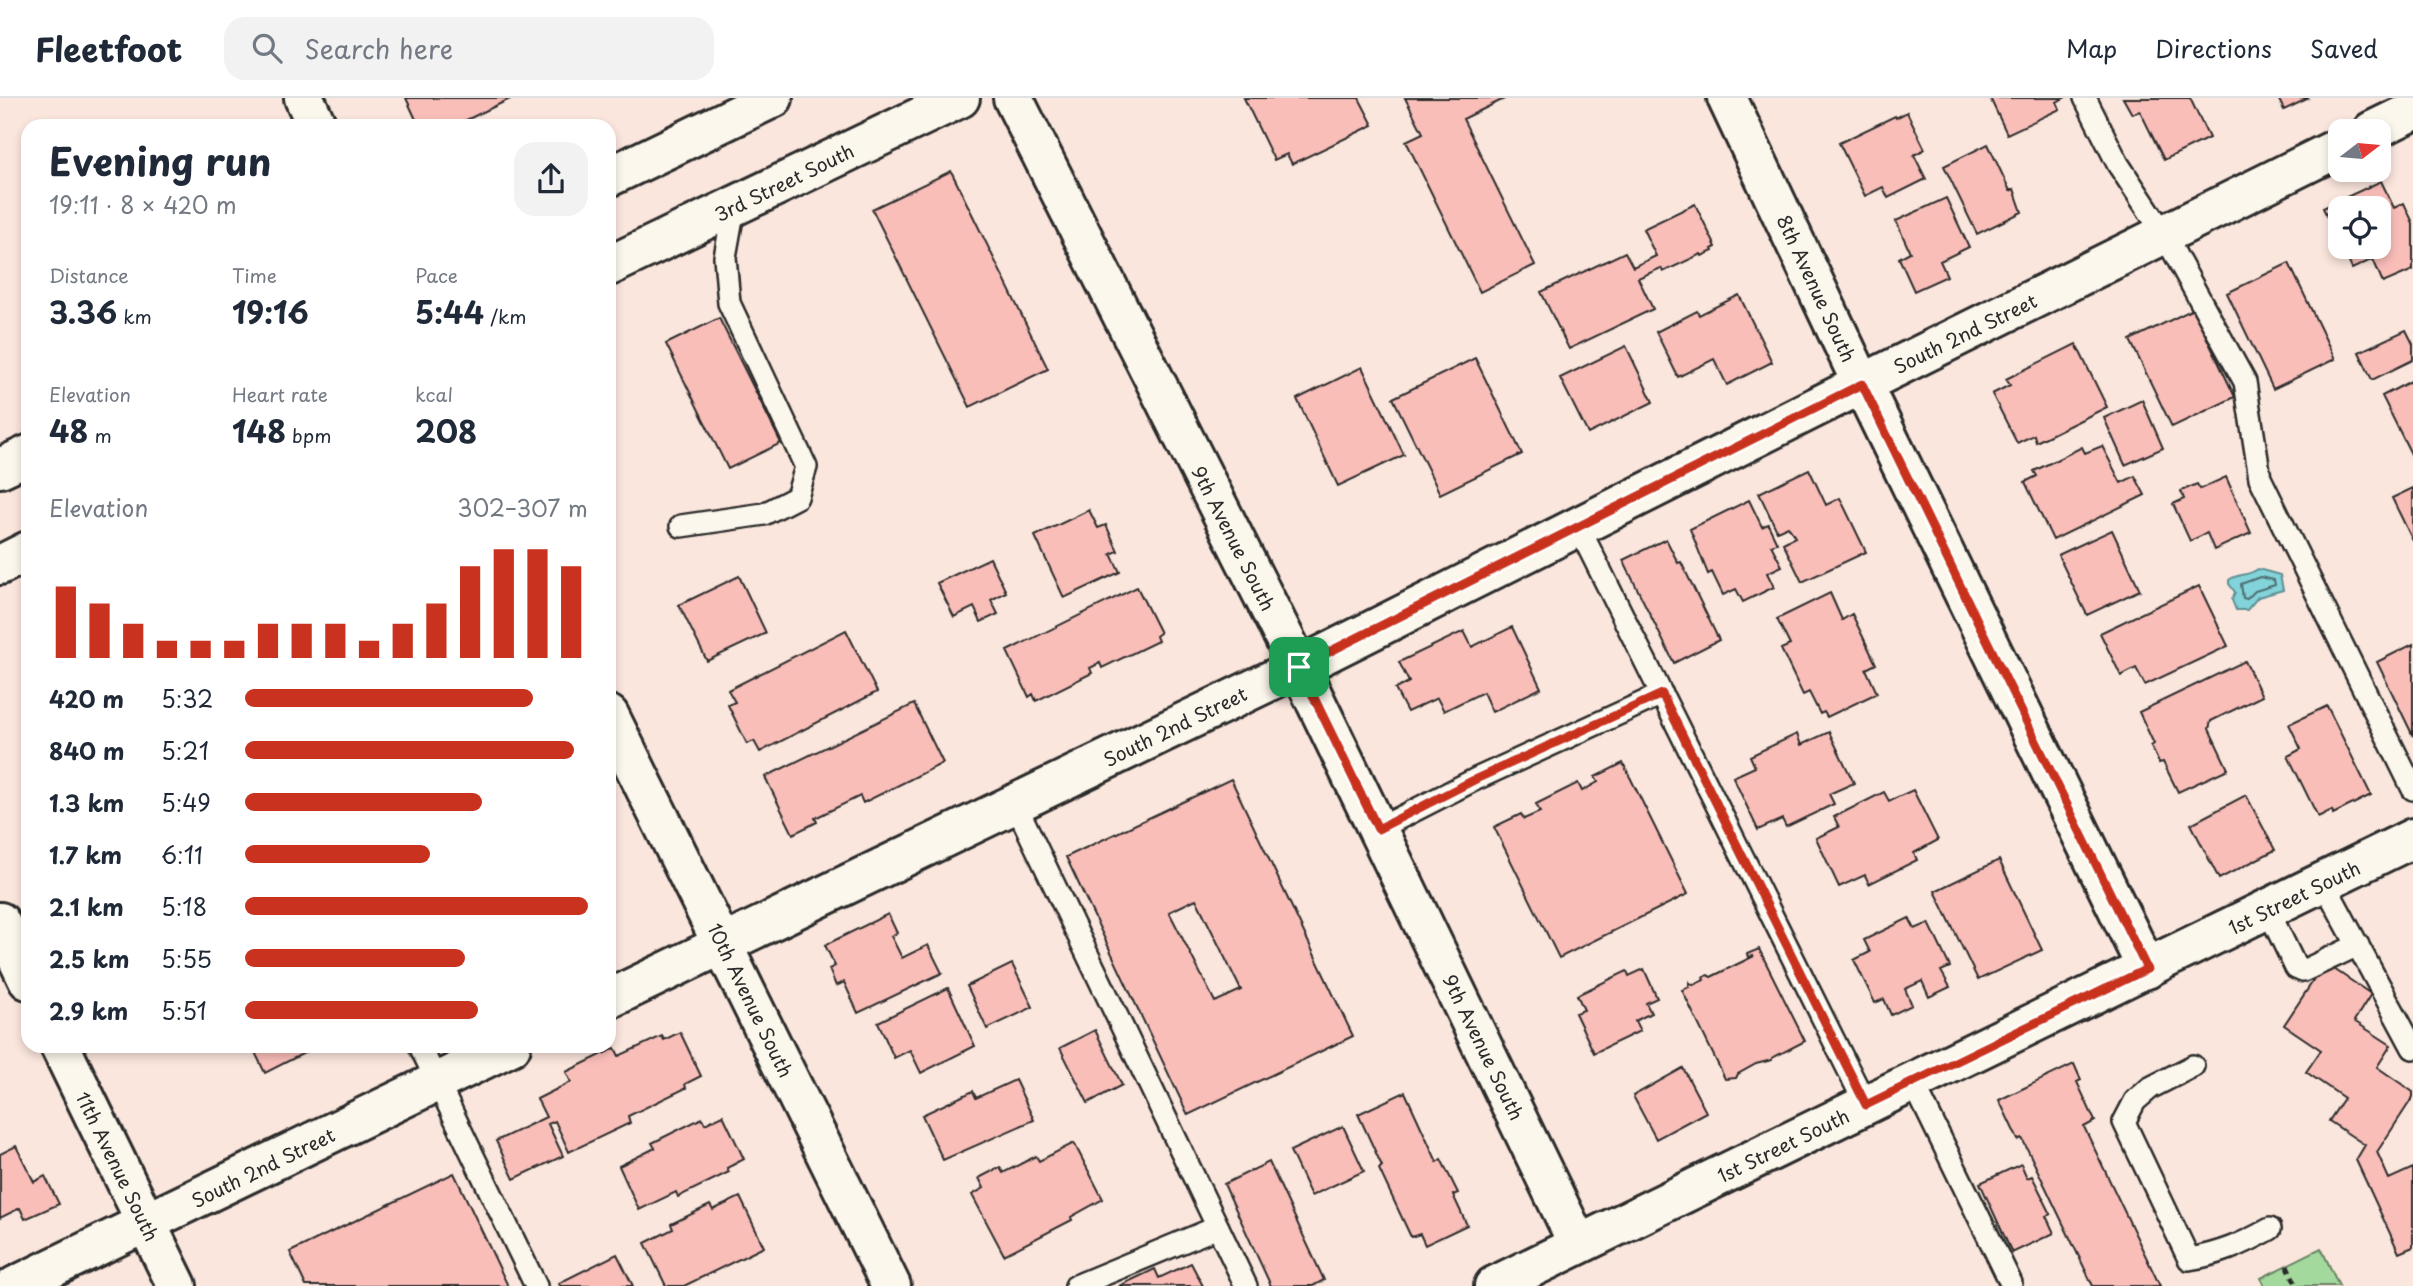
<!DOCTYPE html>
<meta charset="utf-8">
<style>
:root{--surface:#fff;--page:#f2f2f3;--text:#1f2937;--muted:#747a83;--line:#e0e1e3;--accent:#c8321e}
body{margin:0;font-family:"Playpen Sans",sans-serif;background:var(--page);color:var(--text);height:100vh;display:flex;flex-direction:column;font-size:26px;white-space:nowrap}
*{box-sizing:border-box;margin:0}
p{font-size:23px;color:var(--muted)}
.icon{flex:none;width:38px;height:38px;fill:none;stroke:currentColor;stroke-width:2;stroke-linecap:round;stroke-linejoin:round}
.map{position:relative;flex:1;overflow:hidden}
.details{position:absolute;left:21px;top:21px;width:595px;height:934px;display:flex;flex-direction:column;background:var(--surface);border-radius:21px;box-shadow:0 4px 10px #0003}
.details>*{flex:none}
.needle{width:46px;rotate:74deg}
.controls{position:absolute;left:2328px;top:21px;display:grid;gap:14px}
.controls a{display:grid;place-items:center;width:63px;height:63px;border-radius:14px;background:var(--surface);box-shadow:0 4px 10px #0003;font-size:35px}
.pin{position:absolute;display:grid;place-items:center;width:60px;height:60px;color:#fff;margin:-30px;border-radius:14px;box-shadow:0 4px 10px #0006}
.round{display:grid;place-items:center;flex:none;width:74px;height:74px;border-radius:21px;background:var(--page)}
.overview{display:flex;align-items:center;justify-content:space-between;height:119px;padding:0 28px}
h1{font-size:38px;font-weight:700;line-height:52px}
.metrics{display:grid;grid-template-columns:repeat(3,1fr);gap:10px;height:119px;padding:7px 28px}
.metrics div{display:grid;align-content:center}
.metrics b{font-size:30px;font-weight:700}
.metrics small{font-size:19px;font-weight:400}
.metrics p{font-size:19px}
.chart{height:196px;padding:14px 28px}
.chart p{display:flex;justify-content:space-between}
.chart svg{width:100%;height:126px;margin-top:7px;stroke:var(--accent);stroke-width:6}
ul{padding:0 28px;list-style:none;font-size:23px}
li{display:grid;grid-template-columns:112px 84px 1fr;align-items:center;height:52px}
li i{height:18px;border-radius:9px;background:var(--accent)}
header{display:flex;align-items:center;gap:42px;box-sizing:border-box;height:98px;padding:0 35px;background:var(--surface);border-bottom:2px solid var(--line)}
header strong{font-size:33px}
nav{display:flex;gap:38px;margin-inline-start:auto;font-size:24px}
.search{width:490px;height:63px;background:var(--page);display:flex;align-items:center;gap:18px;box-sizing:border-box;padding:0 24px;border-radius:21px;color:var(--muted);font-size:26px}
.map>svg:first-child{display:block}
.green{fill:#a3d99c;stroke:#678264;stroke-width:2}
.water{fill:#82d3da;stroke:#5f9094;stroke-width:2}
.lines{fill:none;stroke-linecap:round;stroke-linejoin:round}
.shore{stroke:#4e6e71;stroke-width:2}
.building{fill:#fabeb9;stroke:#2b2b2b;stroke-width:2;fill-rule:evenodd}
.service-casing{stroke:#2b2b2b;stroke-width:26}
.minor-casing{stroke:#2b2b2b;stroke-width:44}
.tertiary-casing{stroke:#2b2b2b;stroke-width:44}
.primary-casing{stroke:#2b2b2b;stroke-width:44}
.path{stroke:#2b2b2b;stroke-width:4.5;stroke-dasharray:7 5;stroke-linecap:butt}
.service{stroke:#fbf7ec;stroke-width:21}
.minor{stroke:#fbf7ec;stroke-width:38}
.tertiary{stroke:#fbf7ec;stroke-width:38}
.primary{stroke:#fbf7ec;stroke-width:38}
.route-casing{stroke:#fff;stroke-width:14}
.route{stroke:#c8321e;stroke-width:9}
.labels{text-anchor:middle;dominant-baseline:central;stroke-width:6;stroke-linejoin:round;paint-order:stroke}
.street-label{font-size:19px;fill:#2b2b2b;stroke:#fbf7ec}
</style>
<header>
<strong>Fleetfoot</strong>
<div class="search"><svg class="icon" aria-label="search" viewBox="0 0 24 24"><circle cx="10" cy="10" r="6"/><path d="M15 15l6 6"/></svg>Search here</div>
<nav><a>Map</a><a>Directions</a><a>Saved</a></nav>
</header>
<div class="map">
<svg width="2413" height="1188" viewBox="0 0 2413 1188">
<rect width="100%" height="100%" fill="#fbe6dd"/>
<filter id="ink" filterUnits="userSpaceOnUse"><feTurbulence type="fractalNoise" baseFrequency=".0143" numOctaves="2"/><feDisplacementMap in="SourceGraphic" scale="14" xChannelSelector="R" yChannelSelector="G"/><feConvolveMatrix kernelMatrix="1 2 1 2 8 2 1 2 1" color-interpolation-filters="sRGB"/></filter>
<g filter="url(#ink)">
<path class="green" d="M2321,1150L2339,1188H2265L2261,1180Z"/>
<path class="water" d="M2258,471L2280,477L2283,492L2258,499L2247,512H2236L2232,502L2235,494L2229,486V482C2236,475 2247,479 2258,471Z"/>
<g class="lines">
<path class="shore" d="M2260,479L2274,482L2275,487L2255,493L2247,501L2243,500L2241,486Z"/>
</g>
<path class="building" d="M406,0H512L454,28H419Z
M1244,0H1359L1373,27L1292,66L1287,56L1274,62Z
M1405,0H1506L1463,21L1535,167L1480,194L1406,43L1423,35Z
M1990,0H2064L2057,4L2060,11L2007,36Z
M2123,0H2190L2209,40L2164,62L2140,13L2132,16Z
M2278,0H2309L2284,12Z
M1907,14L1925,51L1914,57L1926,81L1888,100L1883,89L1865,98L1839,45L1895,18L1896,20Z
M1988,46L2010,93L2014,91L2022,114L1977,136L1944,68Z
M951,73L1048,271L970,309L872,111Z
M2381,83L2394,110L2404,105L2413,125V172L2383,185L2373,161L2352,171L2342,149H2378V110H2340V144L2323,110Z
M1946,100L1969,149L1940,163L1947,178L1914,193L1899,160L1910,154L1896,123Z
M1695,106L1716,149L1712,151L1713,153L1702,158L1701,156L1663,174L1661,170L1638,180L1653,211L1569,251L1541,194L1625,154L1633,169L1656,158L1643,131Z
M2289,165L2335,261L2273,291L2227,195Z
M1739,197L1772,264L1727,287L1714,261L1678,279L1656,234L1697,213L1699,217Z
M2193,211L2235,299L2172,329L2130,242Z
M719,220L781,345L728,371L666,246Z
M2406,232L2413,246V262L2372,282L2359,254Z
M2076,246L2107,309L2036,344L2034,337L2017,345L1992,296L2010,287L2006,281Z
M1626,248L1653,304L1588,336L1560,280Z
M1475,260L1522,356L1440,396L1393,300Z
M1362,269L1404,357L1338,388L1297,301Z
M2413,282V360L2382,298Z
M2142,302L2163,350L2125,367L2104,320Z
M2102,348L2121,385L2135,378L2145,397L2053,442L2025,384L2037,378L2034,373L2082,349L2085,355Z
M1809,371L1826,407L1840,400L1866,454L1802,484L1783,445L1795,439L1788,428L1777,433L1759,395Z
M2226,379L2251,435L2214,452L2207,435L2190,443L2173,406L2184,401L2181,393L2197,386L2200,391Z
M2413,390V443L2392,400Z
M1749,402L1762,429L1768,426L1777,445L1771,447L1782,468L1767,475L1774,489L1743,504L1736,491L1723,497L1712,474L1708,476L1690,431Z
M1089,412L1098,430L1106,427L1118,453L1111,456L1120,474L1064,500L1035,438Z
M2112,432L2140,492L2087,517L2058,457Z
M1666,441L1678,465L1681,464L1719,542L1674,565L1623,462Z
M990,460L1006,494L991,502L998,516L981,524L974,509L954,519L937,485Z
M739,478L766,535L707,563L679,507Z
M2199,488L2228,548L2145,587L2136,570L2121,578L2100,535Z
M1137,489L1160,535L1156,538L1158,543L1102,570L1100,565L1090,570L1092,575L1036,603L1033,596L1029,599L1007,553Z
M1830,495L1842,522L1852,516L1876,566L1866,571L1877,595L1827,619L1824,614L1820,616L1809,594L1803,597L1781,551L1790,547L1777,521Z
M1512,529L1541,590L1492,614L1483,594L1444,613L1437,600L1407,614L1395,591L1409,584L1399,564L1464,533L1472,549Z
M846,532L877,594L760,654L754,643L747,646L728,607L735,604L728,592Z
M2413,546V638L2377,564Z
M2245,563L2262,598L2211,623L2209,631L2228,671L2178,694L2163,664L2159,665L2151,648L2154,646L2139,614Z
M914,606L943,665L863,705L860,698L815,720L817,724L793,736L765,679Z
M2327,608L2371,697L2333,716L2332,712L2318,719L2288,658L2301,651L2289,626Z
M1829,634L1854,685L1829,696L1834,706L1786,729L1782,721L1758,732L1733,679L1755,669L1750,658L1797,636L1801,647Z
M1623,665L1688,796L1559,860L1494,729L1521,716L1524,721L1540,714L1536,706L1578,685L1582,693L1598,684L1595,679Z
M1231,681L1353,938L1188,1017L1066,759ZM1196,801L1241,892L1215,904L1169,814Z
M1913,692L1938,742L1914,755L1917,762L1869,786L1865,777L1839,789L1816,740L1839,729L1834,719L1884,694L1889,703Z
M2246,697L2275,752L2219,781L2191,726Z
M1999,762L2042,852L1978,882L1935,793Z
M888,816L897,835L891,838L902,860L928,847L942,875L858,915L844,884L836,888L829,871L835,868L825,847Z
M1909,820L1915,831L1929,825L1950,869L1941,873L1950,889L1929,899L1922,883L1905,891L1912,907L1891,917L1884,901L1875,905L1854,862L1870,854L1864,842Z
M1759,851L1805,943L1772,960V962L1756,966L1738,976L1736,980L1725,981L1682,892L1689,889V884L1693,887L1704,882L1703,879L1708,877L1711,879L1754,858L1748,859L1747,856Z
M2325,865L2371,896L2354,923L2391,947L2377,969L2413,994V999L2377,1054L2389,1081L2413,1070V1149L2399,1155L2356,1062L2365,1047L2329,1023L2344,1000L2306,974L2321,952L2284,927Z
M1012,866L1033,909L987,931L967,888Z
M1644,871L1657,900L1646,905L1651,915L1635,923L1640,933L1594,955L1575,915L1584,912L1577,897L1627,873L1629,878Z
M948,890L975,948L921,975L910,952L894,960L878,924Z
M1095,932L1122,987L1088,1005L1060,950Z
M680,934L701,978L685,986L686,990L628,1018L630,1025L569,1054L555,1023L548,1026L563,1058L514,1081L496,1043L546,1019L537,1001L571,984L566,974L615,950L619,958L662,938L664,942Z
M252,948H313L314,950L265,975Z
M2074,966L2081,982L2077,984L2095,1023L2084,1029L2160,1188H2093L2022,1040L2018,1042L1999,1002Z
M1683,970L1706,1014L1656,1041L1633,998Z
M1015,982L1034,1022L943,1062L922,1017L973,993L976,1000Z
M1405,994L1437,1064L1441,1061L1458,1095L1453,1097L1467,1127L1425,1147L1420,1136L1411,1139L1379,1071L1382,1068L1358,1016Z
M723,1017L744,1061L727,1070L729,1074L678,1099L676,1094L639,1112L619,1068L655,1050L652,1045L702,1020L705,1026Z
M1343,1028L1364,1073L1311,1098L1290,1053Z
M1074,1045L1103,1101L1071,1119L1072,1122L1004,1157L972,1097L984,1090L979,1080L1000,1069L1003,1075L1036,1058L1039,1063Z
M16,1048L34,1084L45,1078L59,1106L25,1121L20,1110L0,1120V1056Z
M1269,1064L1324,1182L1313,1188H1271L1224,1086Z
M2021,1066L2027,1080L2032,1078L2051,1116L2046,1118L2054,1135L2012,1155L1980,1085Z
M454,1075L508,1188H306L290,1154Z
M740,1099L764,1149L684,1188H666L645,1145L673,1131L671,1126L710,1107L713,1112Z
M617,1156L633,1188H560L559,1185Z
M1191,1165L1203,1188H1119L1155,1171L1159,1180Z"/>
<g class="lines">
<g class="service-casing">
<path id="service" d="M2085,0L2118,66L2164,136L2245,284L2260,380L2413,691
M681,428L764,416L797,399L806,369L729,205L725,159L734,109
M1578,428L1866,1007
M1015,705L1246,1188
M1378,731L1476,681L1662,596
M2324,785L2413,950
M2268,812L2296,870L2303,873L2358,847
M420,948L536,1188
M2193,968L2150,990L2135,1003L2124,1024L2189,1161C2220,1156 2243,1146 2270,1131
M1913,984L2011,1185
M1076,1188L1218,1129"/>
</g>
<g class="minor-casing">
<path id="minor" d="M304,0L317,28
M1013,0L1299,569L1578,1146
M1727,0L1862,286L2147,871
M2372,33L2413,13
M609,617L891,1188
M0,824L28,882
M609,901L1299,569L1862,286L2340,49
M60,948L177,1188
M15,1188L511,948"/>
</g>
<g class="tertiary-casing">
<path id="tertiary" d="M1494,1188L2413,740"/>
</g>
<g class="primary-casing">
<path id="primary" d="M609,79L773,0
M609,168L960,0
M0,370L28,357
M0,467L28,453"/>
</g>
<path class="path" d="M2287,1167L2297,1188"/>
<use href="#service" class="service"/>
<use href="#minor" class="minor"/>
<use href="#tertiary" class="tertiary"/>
<use href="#primary" class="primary"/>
</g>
</g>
<g class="lines" filter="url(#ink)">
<g class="route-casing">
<path id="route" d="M1862,286L2147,871L1866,1007L1662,596L1476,681L1378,731L1299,569Z"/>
</g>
<use href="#route" class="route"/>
</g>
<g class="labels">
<g class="street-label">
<text transform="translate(784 84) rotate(-26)">3rd Street South</text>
<text transform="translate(1817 190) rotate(65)">8th Avenue South</text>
<text transform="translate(1965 235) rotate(-26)">South 2nd Street</text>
<text transform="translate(1234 440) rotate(63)">9th Avenue South</text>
<text transform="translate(1175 628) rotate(-26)">South 2nd Street</text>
<text transform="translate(2294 799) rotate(-26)">1st Street South</text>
<text transform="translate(751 902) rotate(64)">10th Avenue South</text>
<text transform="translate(1484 949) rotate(64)">9th Avenue South</text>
<text transform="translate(1783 1047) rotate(-26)">1st Street South</text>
<text transform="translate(118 1068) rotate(64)">11th Avenue South</text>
<text transform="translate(263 1069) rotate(-26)">South 2nd Street</text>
</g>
</g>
</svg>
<div class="controls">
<a><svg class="needle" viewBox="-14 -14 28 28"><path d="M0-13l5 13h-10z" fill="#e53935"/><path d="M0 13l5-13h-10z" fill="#747a83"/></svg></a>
<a><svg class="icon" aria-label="locate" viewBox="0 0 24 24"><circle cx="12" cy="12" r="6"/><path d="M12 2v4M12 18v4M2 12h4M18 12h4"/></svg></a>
</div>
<div class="pin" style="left:1299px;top:569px;background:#1e9e55"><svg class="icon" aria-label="arrive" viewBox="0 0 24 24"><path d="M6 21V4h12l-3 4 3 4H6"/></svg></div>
<section class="details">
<div class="overview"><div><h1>Evening run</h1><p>19:11 · 8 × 420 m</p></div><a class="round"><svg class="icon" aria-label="share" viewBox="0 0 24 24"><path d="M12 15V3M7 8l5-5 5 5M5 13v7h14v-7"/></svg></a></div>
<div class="metrics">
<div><p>Distance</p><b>3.36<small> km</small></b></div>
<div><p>Time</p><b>19:16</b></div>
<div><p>Pace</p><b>5:44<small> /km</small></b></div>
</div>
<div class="metrics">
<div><p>Elevation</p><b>48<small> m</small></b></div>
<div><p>Heart rate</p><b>148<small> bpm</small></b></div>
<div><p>kcal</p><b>208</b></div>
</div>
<div class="chart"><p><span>Elevation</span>302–307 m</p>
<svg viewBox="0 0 160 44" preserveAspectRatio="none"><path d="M5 44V19M15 44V25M25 44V32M35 44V38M45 44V38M55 44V38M65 44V32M75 44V32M85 44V32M95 44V38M105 44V32M115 44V25M125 44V12M135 44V6M145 44V6M155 44V12"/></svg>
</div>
<ul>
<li><b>420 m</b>5:32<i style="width:84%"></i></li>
<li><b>840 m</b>5:21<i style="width:96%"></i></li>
<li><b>1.3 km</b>5:49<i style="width:69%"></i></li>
<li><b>1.7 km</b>6:11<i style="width:54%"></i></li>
<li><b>2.1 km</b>5:18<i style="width:100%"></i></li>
<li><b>2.5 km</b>5:55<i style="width:64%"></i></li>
<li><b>2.9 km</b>5:51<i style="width:68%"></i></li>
</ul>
</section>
</div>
